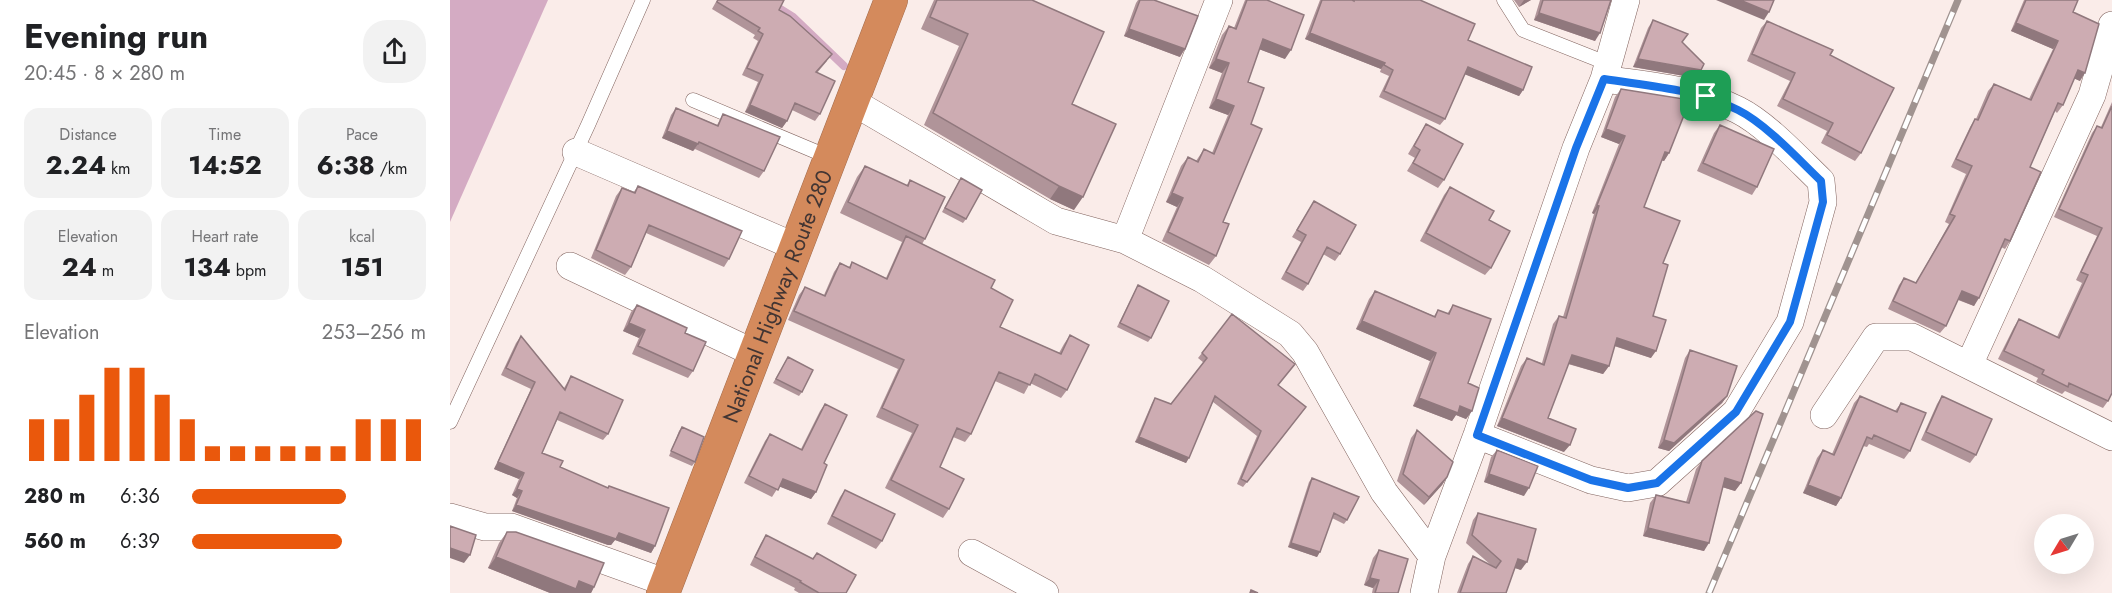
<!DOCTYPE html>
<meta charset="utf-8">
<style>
:root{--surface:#fff;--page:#f2f2f2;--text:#202124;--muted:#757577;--accent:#ea580c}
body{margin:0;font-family:Jost,sans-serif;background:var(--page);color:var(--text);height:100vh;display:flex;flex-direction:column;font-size:22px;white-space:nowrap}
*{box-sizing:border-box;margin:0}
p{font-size:20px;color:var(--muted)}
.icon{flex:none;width:33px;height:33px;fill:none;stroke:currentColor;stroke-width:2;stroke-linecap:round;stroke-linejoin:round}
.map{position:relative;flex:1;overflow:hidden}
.side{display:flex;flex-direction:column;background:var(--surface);width:450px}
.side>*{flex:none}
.needle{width:39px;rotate:232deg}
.buttons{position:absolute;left:1584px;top:514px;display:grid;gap:12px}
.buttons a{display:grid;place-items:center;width:60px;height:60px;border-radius:50%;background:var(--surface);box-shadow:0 6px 24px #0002;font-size:30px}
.pin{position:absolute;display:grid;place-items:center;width:51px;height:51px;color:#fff;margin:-26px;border-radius:12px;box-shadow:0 3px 9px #0006}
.round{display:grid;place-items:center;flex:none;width:63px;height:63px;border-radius:24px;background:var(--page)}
.overview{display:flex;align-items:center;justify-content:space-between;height:102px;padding:0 24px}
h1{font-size:33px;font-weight:700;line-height:45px}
.figures{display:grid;grid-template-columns:repeat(3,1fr);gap:9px;height:102px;padding:6px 24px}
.figures div{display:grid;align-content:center;border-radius:15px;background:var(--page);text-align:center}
.figures b{font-size:26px;font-weight:700}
.figures small{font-size:16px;font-weight:400}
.figures p{font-size:16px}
.chart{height:168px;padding:12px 24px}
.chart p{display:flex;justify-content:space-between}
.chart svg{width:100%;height:108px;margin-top:6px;stroke:var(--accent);stroke-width:6}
ul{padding:0 24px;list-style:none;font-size:20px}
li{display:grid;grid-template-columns:96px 72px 1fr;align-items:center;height:45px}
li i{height:15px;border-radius:8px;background:var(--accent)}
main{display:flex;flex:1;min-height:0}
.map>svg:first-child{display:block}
.water{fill:#d4abc3}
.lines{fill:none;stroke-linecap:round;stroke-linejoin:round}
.stream{stroke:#d4abc3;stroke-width:8}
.lane-casing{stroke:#82645f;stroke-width:15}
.street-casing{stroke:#82645f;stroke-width:28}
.highway-casing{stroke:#a16c4e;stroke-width:34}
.lane{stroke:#fff;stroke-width:14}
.street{stroke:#fff;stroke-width:27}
.highway{stroke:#d48a5c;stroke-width:33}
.rail-casing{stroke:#a09390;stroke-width:7}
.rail{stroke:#fff;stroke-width:4.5;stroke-dasharray:14;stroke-linecap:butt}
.wall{fill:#b09499}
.shaded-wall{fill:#90787d}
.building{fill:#cdacb2;stroke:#90787d;stroke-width:1.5}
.route-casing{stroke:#fff;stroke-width:12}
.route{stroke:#1a73e8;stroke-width:8}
.labels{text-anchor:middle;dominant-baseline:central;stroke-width:5;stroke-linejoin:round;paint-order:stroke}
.street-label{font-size:22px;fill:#423533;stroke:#fff}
</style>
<main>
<section class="side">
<div class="overview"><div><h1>Evening run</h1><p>20:45 · 8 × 280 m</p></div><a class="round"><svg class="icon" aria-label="share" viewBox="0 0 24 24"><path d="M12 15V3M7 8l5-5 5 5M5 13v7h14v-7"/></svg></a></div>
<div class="figures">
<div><p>Distance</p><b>2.24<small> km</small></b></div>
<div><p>Time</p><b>14:52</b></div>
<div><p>Pace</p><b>6:38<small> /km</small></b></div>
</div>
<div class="figures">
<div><p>Elevation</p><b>24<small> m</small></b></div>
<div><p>Heart rate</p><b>134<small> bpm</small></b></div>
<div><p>kcal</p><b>151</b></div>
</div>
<div class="chart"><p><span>Elevation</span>253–256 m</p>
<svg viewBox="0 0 160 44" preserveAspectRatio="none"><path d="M5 44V27M15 44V27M25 44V17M35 44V6M45 44V6M55 44V17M65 44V27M75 44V38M85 44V38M95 44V38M105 44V38M115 44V38M125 44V38M135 44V27M145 44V27M155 44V27"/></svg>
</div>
<ul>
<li><b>280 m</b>6:36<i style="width:66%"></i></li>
<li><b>560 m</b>6:39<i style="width:64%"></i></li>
</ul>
</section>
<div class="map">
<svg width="1662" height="593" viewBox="0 0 1662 593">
<rect width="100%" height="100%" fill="#faece9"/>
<path class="water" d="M0,0H98L0,222Z"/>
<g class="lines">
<path class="stream" d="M316,0L343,17L394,66"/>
<g class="lane-casing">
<path id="lane" d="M1054,0L1073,30L1159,64
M243,100L381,158
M0,422L138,125L193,0"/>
</g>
<g class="street-casing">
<path id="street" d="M403,102L606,221L675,240L752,279L840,334L855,352L934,492L982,556
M126,152L346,247
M675,240L769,0
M120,266L306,354
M1519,365L1642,95L1662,25
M1374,415L1426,337H1462L1662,437
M1027,435L1141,480L1178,488L1207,483L1286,412L1340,322L1373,202L1371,181C1348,159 1316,124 1288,110C1247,89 1199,86 1154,79
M0,517L35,527H61L217,583
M522,553L595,593
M974,593L982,556L1027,435L1126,148L1154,79L1176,0"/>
</g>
<g class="highway-casing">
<g id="highway">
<path id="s1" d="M213,593L441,0"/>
</g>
</g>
<use href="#lane" class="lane"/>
<use href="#street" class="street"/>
<use href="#highway" class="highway"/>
<g class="rail-casing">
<path id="rail" d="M1259,593L1508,0"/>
</g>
<use href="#rail" class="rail"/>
</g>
<path class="wall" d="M267,0H334L329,10L377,61L367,73L370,114L365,121L342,110L337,121L332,128L295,112L308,82L292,75L308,41L303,38L305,35L262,9Z
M484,0H582L622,104L624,210L600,199L474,125L509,46L471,29Z
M688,0H704L730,57L674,36L686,3Z
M795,0H817L835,59L809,49L798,82L801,124L773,222L766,256L759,265L712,241L727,207L716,202L731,166L738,157L746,161L754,149L762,153L778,115L759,108L772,73L759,68L772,35L779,26L784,28Z
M870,0H970L1018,40L1073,90L1069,96L1015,74L995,119L990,125L929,97L939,76L930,72L931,69L855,39Z
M1064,0H1081L1069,7Z
M1090,0H1161L1145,41L1084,20Z
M1574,0H1628L1623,12L1630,81L1624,78L1613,105L1607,113L1605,111L1580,167L1560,241L1555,249L1551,247L1524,306L1508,300L1496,326L1490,333L1438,309L1449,285L1454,278L1466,283L1499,224L1495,222L1516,174L1501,167L1520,127L1525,119H1526L1538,91L1544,84L1579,99L1603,49L1561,31Z
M1203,20L1232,42L1251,70L1246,78L1183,67L1198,28Z
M1317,21L1380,55L1411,153L1405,161L1371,143L1377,131L1327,106L1340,81L1297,61L1311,28Z
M1171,89L1219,153L1214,161L1212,160L1194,207L1213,263L1203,316L1201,358L1164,346L1159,366L1153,374L1118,364L1098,418L1114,452L1047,426L1071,366L1077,358L1092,363L1103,324L1109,316L1113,317L1144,214L1142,213L1169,144L1151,137L1165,97Z
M1662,102V393L1658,401L1653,408L1615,391L1612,394L1586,382L1588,378L1548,359L1564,327L1569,319L1607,337L1632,283L1626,280L1647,236L1604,217L1642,133L1647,126L1651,127Z
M226,108L267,125L273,114L314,171L309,178L245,149L243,151L212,138L221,115Z
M976,124L994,180L988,188L957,171L965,158L958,154L971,132Z
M1270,125L1307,187L1302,195L1247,171L1264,133Z
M415,166L456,186L460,180L475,239L472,244L541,288L550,327L609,353L614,344L620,335L617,390L611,398L580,383L574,394L545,381L521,434L515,442L503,437L490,467L499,509L493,518L435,488L462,433L426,417L448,369L338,320L349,295L355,287L374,295L384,272L390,263L399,267L402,262L436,278L452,242L390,213L407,177Z
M511,178L516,219L513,223L492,212Z
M188,186L279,259L274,267L196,233L181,267L175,275L141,258L166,196L172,188L183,193Z
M1000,187L1039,220L1041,268L1035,275L970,241L994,195Z
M864,201L890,254L885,261L873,254L858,284L853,291L831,279L851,242L842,237Z
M688,285L701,338L698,342L667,327Z
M925,291L984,316L988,310L997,314L1003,305L1018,383L1022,411L1016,419L1006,415L1002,421L963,406L980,361L906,329L919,299Z
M187,305L235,333L243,371L238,378L182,354L189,338L173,331L181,312Z
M71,336L114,388L121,376L158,434L153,440L107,420L92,453L110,467L205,546L201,553L165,540L161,545H158L62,511L67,498L62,495L69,479L44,469L81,389L51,375L66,343Z
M1240,350L1277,396L1272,403L1219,451L1208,448L1235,358Z
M752,353L828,385L856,407L793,487L787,484L807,436L763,402L736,463L685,442L702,403L705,398L721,404L754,363L748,358Z
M338,357L352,392L349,396L323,383Z
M1410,396L1445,411L1451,403L1460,451L1454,459L1419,444L1417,447L1413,446L1391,498L1386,506L1353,493L1367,458L1373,450L1382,454L1404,403Z
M1492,396L1526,455L1520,463L1471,440L1487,404Z
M375,404L374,463L366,492L361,499L329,486L322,497L294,483L315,441L320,434L351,449L370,411Z
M232,427L245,462L242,466L219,456L229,431Z
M967,430L997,477L992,485L974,505L947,481L961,438Z
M1047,450L1074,496L1034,482L1041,457Z
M1252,461L1291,483L1285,491L1272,487L1254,551L1193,536L1200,503L1206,495L1236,502L1246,469Z
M862,478L897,520L894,524L882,518L867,557L838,547L859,482Z
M395,490L432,541L426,549L377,524L390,497Z
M1028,513L1071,570L1065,568L1056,593H1007L1018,564L1023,556L1043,567L1016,543L1023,520Z
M57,532L144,587L141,593H100L38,568L49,543Z
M316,535L362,559L367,553L396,593H349L344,590L345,588L300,565L311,543Z
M929,550L948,593H922L923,588L914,585L923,558Z"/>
<path class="shaded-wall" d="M1074,0H1081L1069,7Z
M1266,0H1290L1319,12L1314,20Z
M1089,13L1150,33L1145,41L1084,20Z
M1566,23L1608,41L1603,49L1561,31Z
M679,29L735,49L730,57L674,36Z
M860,33L935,63L931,69L855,39Z
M813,39L841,50L835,59L806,48Z
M766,59L779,63L772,73L759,68Z
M1188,59L1251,70L1246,78L1183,67Z
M1018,67L1073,90L1069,96L1014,74Z
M1628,70L1635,73L1630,81L1623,78Z
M766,99L784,106L778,115L759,108Z
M300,105L337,121L332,128L295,112Z
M1156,129L1175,136L1169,144L1151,137Z
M217,131L248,144L243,151L212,138Z
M1215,152L1219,153L1214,161L1210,160Z
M609,186L633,197L624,210L600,199Z
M722,193L733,198L727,207L716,202Z
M1147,205L1149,206L1144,214L1142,213Z
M1512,291L1529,298L1524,306L1507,299Z
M912,321L986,353L980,361L906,329Z
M179,323L195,330L189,338L173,331Z
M1167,338L1206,351L1201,358L1162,345Z
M1122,355L1159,366L1153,374L1116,363Z
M1277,396L1272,403L1219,451L1208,448L1214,440Z
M969,398L1010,406L1022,411L1016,419L1006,415L1002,421L963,406Z
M1052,418L1120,445L1114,452L1047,426Z
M689,437L739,458L736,463L685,442Z
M48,462L74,473L69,479L44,469Z
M1039,474L1079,488L1074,496L1034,482Z
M997,477L992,485L974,505L979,497Z
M1275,478L1291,483L1285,491L1269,486Z
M333,479L366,492L361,499L328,486Z
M1358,485L1391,498L1386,506L1353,493Z
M67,489L72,491L67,498L62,495Z
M66,505L169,533L205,546L201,553L165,540L161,545H158L62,511Z
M1198,528L1259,543L1254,551L1193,536Z
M841,543L870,552L867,557L838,547Z
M0,548L20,555L14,563L0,558Z
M46,557L129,581L144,587L141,593H100L38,568Z
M1068,559L1077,562L1071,570L1062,567Z
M920,578L929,580L923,588L914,585Z"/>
<path class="building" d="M268,0H334L329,10L340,16L382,54L366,72L385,81L370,114L345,103L337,121L300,105L313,75L297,68L313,34L308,31L310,28L267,2Z
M487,0H582L654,32L622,104L666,124L633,197L609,186L483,113L518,34L480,17Z
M690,0H704L748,16L735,49L679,29Z
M797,0H817L854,15L841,50L813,39L798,82L814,88L801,124L812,129L773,222L779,224L766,256L718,232L733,198L722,193L738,157L748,162L754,149L764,154L784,106L766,99L779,63L766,59L779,26L786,29Z
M872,0H902L904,1V0H970L1025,24L1018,40L1082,67L1073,90L1018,67L995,119L934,91L943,70L934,65L935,63L860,33Z
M1093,0H1161L1150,33L1089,13Z
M1290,0H1324L1319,12Z
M1576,0H1628L1623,12L1649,24L1635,73L1628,70L1613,105L1608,103L1580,167L1591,172L1560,241L1555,239L1529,298L1512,291L1496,326L1443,301L1454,278L1466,283L1505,216L1500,214L1522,166L1506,159L1525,119L1528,120L1544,84L1581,100L1608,41L1566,23Z
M1203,20L1238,34L1232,42L1254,64L1251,70L1188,59Z
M1317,21L1383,50L1380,55L1444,88L1411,153L1377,135L1383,123L1333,99L1345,73L1302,54Z
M1171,89L1240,100L1219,153L1215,152L1194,207L1230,221L1213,263L1218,265L1203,316L1216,320L1206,351L1167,338L1159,366L1122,355L1098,418L1126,429L1120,445L1052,418L1077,358L1094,365L1109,316L1116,318L1149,206L1147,205L1175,136L1156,129Z
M1662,106V393L1658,401L1619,383L1618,387L1592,374L1594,370L1554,351L1569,319L1609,338L1638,275L1631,272L1652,228L1609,209L1647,126L1652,128Z
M226,108L268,126L273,114L330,137L314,171L249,142L248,144L217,131Z
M976,124L1013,144L994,180L963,163L970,150L964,146Z
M1270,125L1324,149L1307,187L1253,163Z
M415,166L458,186L460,180L495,197L475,239L398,202Z
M511,178L532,190L516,219L495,208Z
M188,186L292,231L279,259L199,225L181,267L146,250L172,188L185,193Z
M1000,187L1044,211L1039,220L1060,231L1041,268L976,233Z
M864,201L906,225L890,254L877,247L858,284L836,272L856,235L847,230Z
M456,236L545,280L541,288L563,300L550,327L611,354L620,335L639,345L617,390L585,374L580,385L549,372L521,434L507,428L490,467L514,479L499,509L441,480L468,425L432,408L454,360L344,311L355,287L375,296L390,263L400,268L402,262L437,279Z
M688,285L719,301L701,338L670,323Z
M925,291L985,317L988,310L999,314L1003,305L1041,319L1018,383L1029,388L1022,411L1010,406L1008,413L969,398L986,353L912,321Z
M187,305L237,328L235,333L256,342L243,371L188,346L195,330L179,323Z
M782,314L845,364L828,385L856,407L797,482L791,479L811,431L765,396L739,458L689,437L705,398L721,404L757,358L752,353Z
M71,336L115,390L121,376L173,400L158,434L110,412L92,453L113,461L110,467L158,488L159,486L219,508L205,546L169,533L166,539L163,538L66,505L72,491L67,489L74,473L48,462L85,382L56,368Z
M1240,350L1287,366L1277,396L1224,443L1214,440Z
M338,357L363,370L352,392L326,379Z
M1410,396L1447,412L1451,403L1476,413L1460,451L1424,435L1422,439L1417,437L1391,498L1358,485L1373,450L1384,455Z
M1492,396L1542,419L1526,455L1476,432Z
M375,404L397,415L374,463L377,465L366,492L333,479L328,490L299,476L320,434L352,450Z
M1306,411L1313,414L1291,483L1275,478L1259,543L1198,528L1206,495L1239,503L1252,461Z
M232,427L254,437L245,462L221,451Z
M967,430L1003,462L997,477L979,497L953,474Z
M1047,450L1088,466L1079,488L1039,474Z
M862,478L909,497L897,520L884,513L870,552L841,543Z
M395,490L445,514L432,541L382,516Z
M1028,513L1086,529L1077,562L1068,559L1056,593H1010L1023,556L1046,568L1051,561L1022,535Z
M0,526L26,535L20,555L0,548Z
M57,532H66L154,563L144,587L129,581L126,589L46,557Z
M316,535L363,559L367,553L406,575L396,593H369L350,582L351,581L305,557Z
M929,550L958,559L948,593H925L929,580L920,578Z
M801,590L808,593H800Z"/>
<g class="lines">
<g class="route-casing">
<path id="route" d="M1154,79C1199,86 1247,89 1288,110C1316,124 1348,159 1371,181L1373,202L1340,322L1286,412L1207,483L1178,488L1141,480L1027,435L1126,148Z"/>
</g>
<use href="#route" class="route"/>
</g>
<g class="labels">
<g class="street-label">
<text stroke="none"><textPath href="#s1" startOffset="318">National Highway Route 280</textPath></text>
</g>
</g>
</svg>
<div class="buttons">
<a><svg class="needle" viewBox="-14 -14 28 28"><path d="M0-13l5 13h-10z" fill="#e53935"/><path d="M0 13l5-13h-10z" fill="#757577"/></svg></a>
</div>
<div class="pin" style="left:1256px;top:96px;background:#1e9e55"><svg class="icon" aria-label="arrive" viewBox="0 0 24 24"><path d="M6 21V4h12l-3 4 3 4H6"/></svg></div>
</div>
</main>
